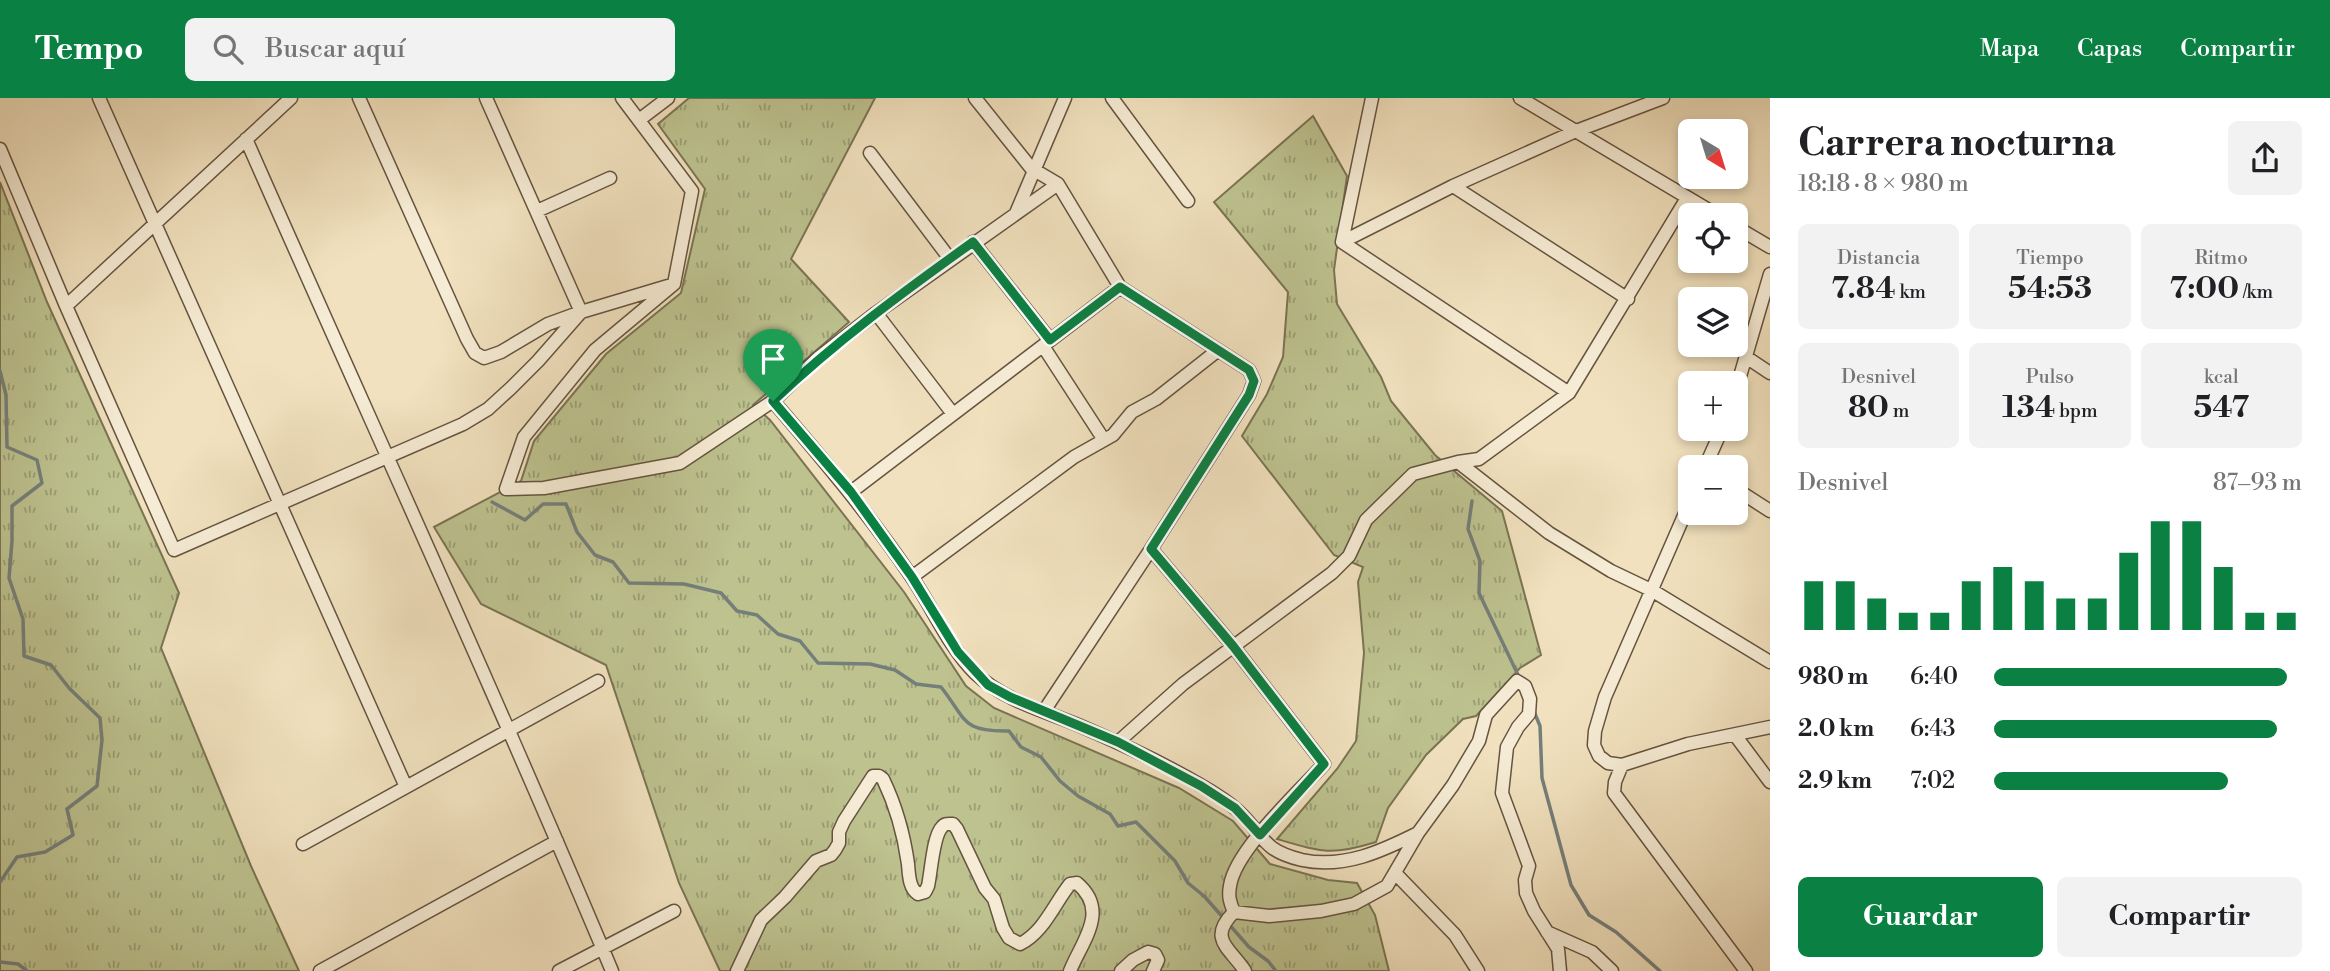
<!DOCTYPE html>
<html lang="es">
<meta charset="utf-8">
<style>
:root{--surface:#fff;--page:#f2f2f2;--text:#202124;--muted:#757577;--accent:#0b8043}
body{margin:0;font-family:"Libre Bodoni",serif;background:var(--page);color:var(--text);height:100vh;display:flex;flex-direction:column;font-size:26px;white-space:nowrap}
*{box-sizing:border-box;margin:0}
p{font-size:23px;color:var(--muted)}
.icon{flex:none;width:38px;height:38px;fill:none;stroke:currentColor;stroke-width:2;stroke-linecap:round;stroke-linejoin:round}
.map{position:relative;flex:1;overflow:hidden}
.side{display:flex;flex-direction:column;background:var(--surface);width:560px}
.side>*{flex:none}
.needle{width:46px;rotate:142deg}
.buttons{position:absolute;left:1678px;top:21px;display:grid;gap:14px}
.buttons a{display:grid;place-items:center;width:70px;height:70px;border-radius:10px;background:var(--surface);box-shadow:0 4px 10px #0003;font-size:35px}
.pin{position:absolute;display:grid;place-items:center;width:60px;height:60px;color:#fff;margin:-72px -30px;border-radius:50% 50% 50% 0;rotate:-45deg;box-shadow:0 0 7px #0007}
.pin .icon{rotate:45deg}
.round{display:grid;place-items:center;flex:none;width:74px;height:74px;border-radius:10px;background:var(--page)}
.summary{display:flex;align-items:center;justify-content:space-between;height:119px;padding:0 28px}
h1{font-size:38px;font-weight:700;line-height:52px}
.metrics{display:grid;grid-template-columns:repeat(3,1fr);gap:10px;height:119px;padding:7px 28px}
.metrics div{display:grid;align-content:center;border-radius:10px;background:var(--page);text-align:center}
.metrics b{font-size:30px;font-weight:700}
.metrics small{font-size:19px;font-weight:400}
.metrics p{font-size:19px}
.chart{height:196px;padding:14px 28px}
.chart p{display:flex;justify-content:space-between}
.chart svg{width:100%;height:126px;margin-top:7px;stroke:var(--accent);stroke-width:6}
.button{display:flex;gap:14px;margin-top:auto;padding:14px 28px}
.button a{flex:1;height:80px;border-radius:10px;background:var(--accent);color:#fff;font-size:28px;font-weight:700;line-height:80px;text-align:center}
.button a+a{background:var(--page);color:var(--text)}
ul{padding:0 28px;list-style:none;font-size:23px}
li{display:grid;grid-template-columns:112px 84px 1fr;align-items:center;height:52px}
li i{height:18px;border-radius:9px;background:var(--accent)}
header{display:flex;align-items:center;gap:42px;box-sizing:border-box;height:98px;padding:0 35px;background:var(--accent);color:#fff}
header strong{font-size:33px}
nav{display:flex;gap:38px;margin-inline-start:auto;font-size:24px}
.search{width:490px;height:63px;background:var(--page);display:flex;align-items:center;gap:18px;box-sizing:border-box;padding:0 24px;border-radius:10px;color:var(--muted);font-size:26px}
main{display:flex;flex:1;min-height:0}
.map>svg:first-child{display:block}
.grass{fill:url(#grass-tufts);stroke:#7a7453;stroke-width:2}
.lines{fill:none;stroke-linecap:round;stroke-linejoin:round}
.stream{stroke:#757f7a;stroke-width:3.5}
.minor-casing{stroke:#655441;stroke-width:15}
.minor{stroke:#f6ecd5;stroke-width:12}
.route-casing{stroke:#fff;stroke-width:14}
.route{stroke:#0b8043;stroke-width:9}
</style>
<header>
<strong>Tempo</strong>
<div class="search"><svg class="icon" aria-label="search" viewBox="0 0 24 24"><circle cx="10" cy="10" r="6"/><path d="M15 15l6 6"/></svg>Buscar aquí</div>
<nav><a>Mapa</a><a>Capas</a><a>Compartir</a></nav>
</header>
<main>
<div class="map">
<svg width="1770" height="873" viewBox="0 0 1770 873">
<defs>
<pattern id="grass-tufts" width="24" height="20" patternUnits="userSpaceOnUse" patternTransform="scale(1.75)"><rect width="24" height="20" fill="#bdc28f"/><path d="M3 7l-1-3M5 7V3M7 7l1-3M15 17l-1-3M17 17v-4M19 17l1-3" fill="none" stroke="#9a9d74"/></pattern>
</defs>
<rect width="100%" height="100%" fill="#f1e1be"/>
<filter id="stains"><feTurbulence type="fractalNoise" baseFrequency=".00286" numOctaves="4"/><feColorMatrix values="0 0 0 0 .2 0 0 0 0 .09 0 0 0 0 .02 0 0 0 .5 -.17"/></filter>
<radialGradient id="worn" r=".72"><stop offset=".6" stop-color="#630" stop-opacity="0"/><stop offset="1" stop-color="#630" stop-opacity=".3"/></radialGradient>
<path class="grass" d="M689,0H875L791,161L849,224L753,307L770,322L904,494L966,588L994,610L1179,690L1233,723L1270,766L1328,782L1357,785L1375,817L1389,873H720L679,785L606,567L481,506L434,429L521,383L534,343L606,256L681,195L705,91L658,26Z
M1313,18L1347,78L1334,172L1337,206L1381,279L1391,303L1435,357L1502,413L1541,557L1520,570L1476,618L1463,621L1426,657L1388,710L1376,744C1331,758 1321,754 1277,741L1337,671L1356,643L1364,555L1358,484L1363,469L1334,457L1242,338L1267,296L1283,259L1288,194L1214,104Z
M0,84L47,204L179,495L161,550L251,768L299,873H0Z"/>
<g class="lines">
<path class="stream" d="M0,273L6,297L7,349L37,362L42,385L12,408V443L9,480L23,521L24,558L51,567L69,590L100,620L102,642L97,688L67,711L73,737L45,754L17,759L0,784
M1472,403L1468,431L1480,463L1479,495L1519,579
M492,404L525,422L543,406H566L577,434L595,457L613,464L629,485L684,486L721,495L737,513L757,517L778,536L800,543L818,565L870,566L895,572L916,586L941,589C967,622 961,634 1009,633L1021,649L1041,659L1060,683L1078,698L1110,716L1118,728L1136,724L1175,763L1188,785L1204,798L1249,849L1268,863L1276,873
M1533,611L1540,628L1542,680L1571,787L1589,817L1616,834L1660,873
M0,864L18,866L27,873"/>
<g class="minor-casing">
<path id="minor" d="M99,0L406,689
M359,0L467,241L475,255L484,260L501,254L548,226L581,214L486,0
M622,0L692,93L674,186L595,252L524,339L506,391L544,390L680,365L773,303L818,260L876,215L1058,86
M975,0L1031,70L1058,86L1120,189L1249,272L1254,283L1249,297L1151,451L1044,613
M1112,0L1188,103
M1520,0L1717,117
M639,22L668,0
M246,41C368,318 495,594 612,873
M0,51L66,208L174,452L463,326L488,311L511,290L538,263L581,214L668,188
M870,55L950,161
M1453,88L1628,201
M537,113L610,80
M1016,115L1065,0
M1736,129L1770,149
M973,144L1050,242
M1342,144L1453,88L1576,33L1663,0
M1342,144L1569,295
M1342,144L1372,0
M66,208L291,0
M876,215L953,316
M1043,248L1104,342
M1746,259L1770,275
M1736,292L1770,176
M773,303C822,360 869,416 911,478C933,510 948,548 975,575C1003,602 1044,613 1078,627C1120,645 1163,665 1202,688C1214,695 1227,703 1237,712C1265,737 1260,752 1302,762C1344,771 1382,753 1418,735
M1458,364L1479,361L1569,295L1687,100
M1705,369L1722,331
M1736,391L1770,413
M851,394L1120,189
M1690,404L1605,599L1595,633L1594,647L1599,658L1608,665L1622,667L1688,646L1770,629
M1151,451L1233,548L1324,666C1299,694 1235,752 1230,788C1228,798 1230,805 1234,814
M912,479L1074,359L1113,337L1132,314L1156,301L1217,253
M1735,637L1770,684
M1118,644L1183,586L1332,475L1349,458L1366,422L1413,376L1458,364L1549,435L1611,473L1653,493L1770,564
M1622,667L1615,684L1614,695L1746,873
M303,746L598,583
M1396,776L1455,837L1478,873
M1547,834L1592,854L1612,873
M320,873L557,743
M559,873L674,813
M737,873L761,822L785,799L816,763L831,757L835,752L839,745V734L844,723L873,678H879L883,681C896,708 904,737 908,766C909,777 909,790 918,796L925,794L928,788C931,775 933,738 942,729C945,725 948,726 953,726L957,731L985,790L994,801L1003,830L1009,840L1020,846C1044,834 1054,806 1070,786L1077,785C1110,813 1082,843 1070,873
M1121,873L1133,862L1148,854L1155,856L1158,862L1153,873
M1245,873C1230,850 1207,841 1234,814L1269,818L1321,813L1354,806L1387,788L1418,735L1453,687L1479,643L1486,617L1517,583L1525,588L1530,601L1529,616L1518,629L1507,649L1502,695L1529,768L1525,782L1526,795L1534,813L1558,851L1560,873"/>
</g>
<use href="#minor" class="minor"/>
</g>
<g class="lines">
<g class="route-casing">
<path id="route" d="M973,144L1050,242L1120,189L1249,272L1254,283L1249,297L1151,451L1233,548L1324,666L1260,737L1235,710L1201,688L1118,644L1010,599L988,587L958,554L912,479L851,394L773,303C835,244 903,194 973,144Z"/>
</g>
<use href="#route" class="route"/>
</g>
<rect width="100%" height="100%" filter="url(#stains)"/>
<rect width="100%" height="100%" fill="url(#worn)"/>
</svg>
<div class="buttons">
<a><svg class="needle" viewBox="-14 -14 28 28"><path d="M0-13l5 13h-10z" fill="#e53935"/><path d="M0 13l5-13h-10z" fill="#757577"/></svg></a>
<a><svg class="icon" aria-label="locate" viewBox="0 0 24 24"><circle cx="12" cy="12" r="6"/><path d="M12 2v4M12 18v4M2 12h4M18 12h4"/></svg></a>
<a><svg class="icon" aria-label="layers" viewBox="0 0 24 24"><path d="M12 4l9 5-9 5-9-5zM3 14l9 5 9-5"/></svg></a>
<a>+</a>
<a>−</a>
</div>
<div class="pin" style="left:773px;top:303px;background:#1e9e55"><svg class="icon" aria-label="arrive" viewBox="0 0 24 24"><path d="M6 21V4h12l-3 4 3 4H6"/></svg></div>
</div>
<section class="side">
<div class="summary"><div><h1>Carrera nocturna</h1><p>18:18 · 8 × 980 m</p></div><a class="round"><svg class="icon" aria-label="share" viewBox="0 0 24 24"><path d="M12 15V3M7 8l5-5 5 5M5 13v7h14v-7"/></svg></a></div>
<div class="metrics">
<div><p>Distancia</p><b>7.84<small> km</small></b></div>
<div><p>Tiempo</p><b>54:53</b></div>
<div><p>Ritmo</p><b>7:00<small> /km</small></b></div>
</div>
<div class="metrics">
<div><p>Desnivel</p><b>80<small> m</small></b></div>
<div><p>Pulso</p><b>134<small> bpm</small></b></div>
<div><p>kcal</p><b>547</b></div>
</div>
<div class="chart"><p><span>Desnivel</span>87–93 m</p>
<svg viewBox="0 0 160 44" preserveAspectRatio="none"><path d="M5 44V27M15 44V27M25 44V33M35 44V38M45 44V38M55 44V27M65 44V22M75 44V27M85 44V33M95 44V33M105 44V17M115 44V6M125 44V6M135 44V22M145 44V38M155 44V38"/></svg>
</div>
<ul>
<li><b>980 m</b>6:40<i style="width:95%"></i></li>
<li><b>2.0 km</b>6:43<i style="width:92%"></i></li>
<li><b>2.9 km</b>7:02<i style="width:76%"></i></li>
</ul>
<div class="button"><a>Guardar</a><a>Compartir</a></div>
</section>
</main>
